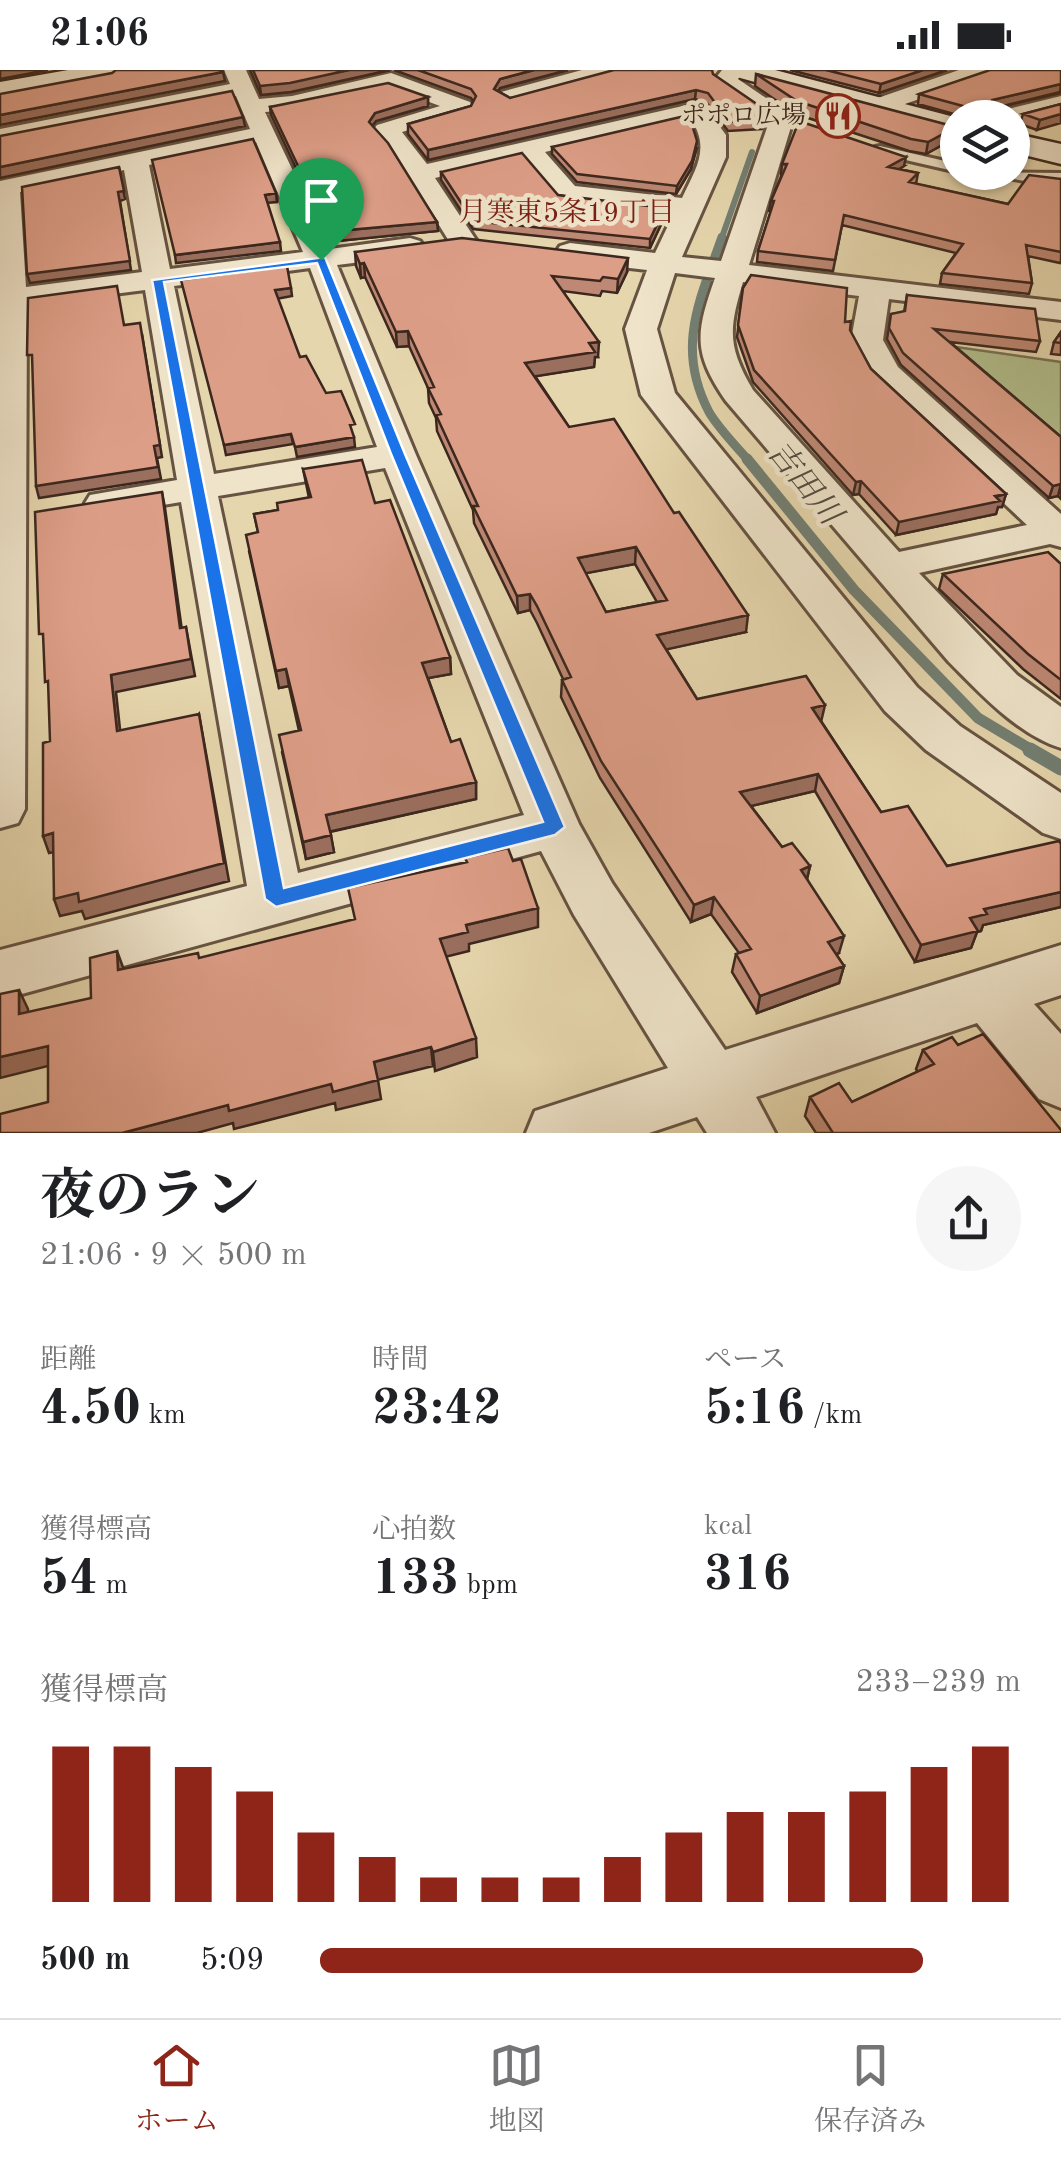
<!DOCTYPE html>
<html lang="ja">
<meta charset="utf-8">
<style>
:root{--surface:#fff;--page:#f6f6f6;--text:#202124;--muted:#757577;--line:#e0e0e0;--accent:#8f2418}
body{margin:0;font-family:"Old Standard TT","Noto Serif JP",serif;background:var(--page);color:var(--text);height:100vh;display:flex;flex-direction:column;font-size:38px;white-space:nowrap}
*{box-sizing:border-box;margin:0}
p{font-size:32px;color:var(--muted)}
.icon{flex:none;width:55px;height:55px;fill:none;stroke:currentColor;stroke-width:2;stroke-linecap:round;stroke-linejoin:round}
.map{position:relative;height:1063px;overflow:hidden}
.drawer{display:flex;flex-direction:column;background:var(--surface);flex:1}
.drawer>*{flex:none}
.tools{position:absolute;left:940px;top:30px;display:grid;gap:20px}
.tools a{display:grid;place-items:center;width:90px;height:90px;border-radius:50%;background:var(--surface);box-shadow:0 2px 8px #0004;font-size:50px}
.pin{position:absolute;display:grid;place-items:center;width:85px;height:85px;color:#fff;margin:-102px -42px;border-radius:50% 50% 50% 0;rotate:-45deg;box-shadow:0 0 10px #0007}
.pin .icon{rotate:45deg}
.round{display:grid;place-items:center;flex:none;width:105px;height:105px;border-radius:52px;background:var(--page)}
.overview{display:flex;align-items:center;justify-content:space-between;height:170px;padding:0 40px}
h1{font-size:55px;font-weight:700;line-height:75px}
.stats{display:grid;grid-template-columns:repeat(3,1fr);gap:15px;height:170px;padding:10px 40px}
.stats div{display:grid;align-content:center}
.stats b{font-size:50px;font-weight:700}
.stats small{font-size:28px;font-weight:400}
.stats p{font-size:28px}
.chart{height:280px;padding:20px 40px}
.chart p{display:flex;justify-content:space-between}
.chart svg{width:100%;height:180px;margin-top:10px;stroke:var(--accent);stroke-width:6}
ul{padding:0 40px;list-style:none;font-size:32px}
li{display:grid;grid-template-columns:160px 120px 1fr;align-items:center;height:75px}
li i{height:25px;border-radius:12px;background:var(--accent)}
.status{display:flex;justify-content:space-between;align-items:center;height:70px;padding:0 50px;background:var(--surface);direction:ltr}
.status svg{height:28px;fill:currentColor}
.tabs{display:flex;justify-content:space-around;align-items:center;height:140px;border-top:2px solid var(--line);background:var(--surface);font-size:28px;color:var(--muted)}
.tabs a{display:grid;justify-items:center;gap:5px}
.tabs .current{color:var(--accent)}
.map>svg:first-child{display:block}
.green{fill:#b2be8c;stroke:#777255;stroke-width:2.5}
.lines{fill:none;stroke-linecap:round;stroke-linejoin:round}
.stream-far3{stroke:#727f73;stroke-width:6}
.stream-far2{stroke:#727f73;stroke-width:9}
.stream-far1{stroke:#727f73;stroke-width:11}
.stream{stroke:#727f73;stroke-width:15}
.lane-casing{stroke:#665342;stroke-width:6}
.street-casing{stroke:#665342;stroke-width:6}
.secondary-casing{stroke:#3c271e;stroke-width:5}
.lane{fill:#efe4ca;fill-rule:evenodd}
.street{fill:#efe4ca;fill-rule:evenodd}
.secondary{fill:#efe4ca;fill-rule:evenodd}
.wall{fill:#be8874;stroke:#3c271e;stroke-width:2.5;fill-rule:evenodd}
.shaded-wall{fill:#9b6f5e;stroke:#3c271e;stroke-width:2.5}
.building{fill:#dd9e87;stroke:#3c271e;stroke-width:2.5;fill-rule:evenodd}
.route{fill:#1a73e8;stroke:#fff;stroke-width:2.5;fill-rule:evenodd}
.labels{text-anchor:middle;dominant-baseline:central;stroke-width:9;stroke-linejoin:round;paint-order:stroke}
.far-poi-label{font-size:25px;fill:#3c271e;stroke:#efe4ca;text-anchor:end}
.far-neighbourhood-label{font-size:28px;fill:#7a1f14;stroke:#efe4ca}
.water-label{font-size:32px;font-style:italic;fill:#524c41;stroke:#efe4ca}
</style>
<div class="status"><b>21:06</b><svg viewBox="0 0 49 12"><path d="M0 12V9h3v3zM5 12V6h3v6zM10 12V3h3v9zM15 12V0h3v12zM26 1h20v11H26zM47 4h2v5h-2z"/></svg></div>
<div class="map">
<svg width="1061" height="1063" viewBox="0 0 1061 1063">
<rect width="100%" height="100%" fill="#e6d6ad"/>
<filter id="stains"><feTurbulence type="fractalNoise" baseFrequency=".002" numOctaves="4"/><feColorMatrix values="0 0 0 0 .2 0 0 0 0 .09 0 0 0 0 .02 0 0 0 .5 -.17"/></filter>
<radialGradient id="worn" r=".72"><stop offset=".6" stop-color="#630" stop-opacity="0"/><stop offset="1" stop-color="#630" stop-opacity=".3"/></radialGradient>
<path class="green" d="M949,276L1061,292V371Z"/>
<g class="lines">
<path class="stream-far3" d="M721,170L752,82"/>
<path class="stream-far2" d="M722,167C700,230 675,277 709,342C719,359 736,376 749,391"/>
<path class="stream-far1" d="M747,389L854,520L978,648L1035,682"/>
<path class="stream" d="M1030,680L1061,698"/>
<g class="lane-casing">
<path id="lane" d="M880,76L958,94V102L875,83V77Z
M973,102L1061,103V111L1031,112Z"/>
</g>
<g class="street-casing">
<path id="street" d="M224,0H246L259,29L292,26L391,3L470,32L473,37L470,42L402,62L427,94L696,33L704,35L726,65V87L682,187L721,191L770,49L714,10L722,0H745L738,9L794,47L749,195L1061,232V250L889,229L883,270L898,297L1061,444V477L1050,474L919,503L1017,605L1061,637V678C1018,665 980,623 949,592L726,331C692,282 696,262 715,208L675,203L657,259L675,323L917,617L960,656L1061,723V769L1043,763L926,680L885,641L641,325L625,259L647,200L570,191L560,188L556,182L560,176L570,173L655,183L674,143L558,129L523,87L435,108L476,170L462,178L452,176L392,79L373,60L377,55L440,36L389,17L292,40L265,42L330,179L410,168L420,171L424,177L420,183L410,186L337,195L416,385L579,754L612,813L725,980L1061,875V925L1034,934L1061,964V1038L1039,1029L977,953L756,1027L775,1063H707L697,1047L649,1063H526L535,1041L668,998L574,845L541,781L0,930V880L247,816L181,432L104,445L90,441L85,433L90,425L177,410L145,220L27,235L25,739L18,753L0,758V111L250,59L236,26L0,73V59L230,14ZM690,48C711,78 696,98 682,128L575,116L545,82ZM256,72L303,182L170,199L149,95ZM124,100L142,202L26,217L20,122ZM310,198L377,377L214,404L174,216ZM743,212L859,226L851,270L872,309L1027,455L899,482L753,320C727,276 729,259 743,212ZM385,398L524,745L298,803L218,426Z
M582,0H617L614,5L509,34L498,27L501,22Z
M959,0H991L988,5L885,41H869L866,36L869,31Z
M1061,26V40L1012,52V48H988L991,43Z"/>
</g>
<g class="secondary-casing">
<path id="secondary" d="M68,0H127L113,8L0,30V12Z
M729,0H775L958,48V67L733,6Z
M1012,63L1061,74V94L1012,82Z"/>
</g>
<use href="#lane" class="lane"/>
<use href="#street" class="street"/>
<use href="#secondary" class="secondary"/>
</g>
<path class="wall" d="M250,0H390L291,22L261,25Z
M394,0H568L500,18L498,21L510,28L714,5L766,50L762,59L728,61L707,33L695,29L428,90L408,64V54L471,36L473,31L471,28Z
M790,0H947L879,23Z
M1061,0V23L990,39L987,48H961V46L918,34L919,24Z
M756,4L953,69L926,84L909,81L796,44L755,16Z
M428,27V36L376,51L372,56L437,152L438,161L338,171L320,127L310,128L271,45L270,37Z
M1061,34L1037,60L1020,54L1023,44Z
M552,77L697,78L691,99L676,124L577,112L552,84Z
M782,94L904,96L899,99L918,103L916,114L1008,134L1061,109V191L1060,193L1028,186L1032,213L1029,224L940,214L942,203L956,183L842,155L833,201L757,192L758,181L771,141H769L771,131L782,104H781Z
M441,102L558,125L665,146L650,178L473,159L441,110Z
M355,182L627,202L617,223L602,221L600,226L563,221L598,287H595L594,297L535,306L569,357L746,562L666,579L697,629L821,651L881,742L947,796L1061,774V837L983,855L981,861L977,862L971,878L915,892L815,721L751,736L782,777L810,796L807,809L839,883L836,884L844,896L839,913L757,943L732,902L736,884L739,883L711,844L691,852L600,708L561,627L562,610L563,609L537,553L530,540L518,543L474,453L473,440L437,361L436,348L429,333L428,318L409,276L397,277L365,207L361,208L356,196ZM635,494L657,532L606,542L585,503Z
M743,218L845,252L871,299L1006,424L1002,437H998L996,444L896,465L859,424L853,425L753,312L737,267Z
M907,225L1040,271L1036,282L950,272L1061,367V429L1058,426L1049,428L901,295L887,269L891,244L904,242Z
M1061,262V285L1051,284L1054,272Z
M303,399L375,433L450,587L451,604L428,608L451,672L476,712V729L330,762L334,782L306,789L282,682L299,661L289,616L279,618L249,481L258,462L254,444L278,440L309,428Z
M1061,494V629L1023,599L939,519L943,504Z
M958,975L1061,1063H816L805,1046L810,1027L852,1032L918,1002L916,999L923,980Z"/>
<path class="shaded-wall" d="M0,0H48L0,9Z
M349,0H390L291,22L261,25L260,16Z
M534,0H568L500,18L494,28V19L500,9Z
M923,0H947L879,23L881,14Z
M223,2L225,11L0,55V45Z
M1061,14L1060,22L990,39L987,48H977L992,30Z
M696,20L695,29L428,90V80Z
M428,27V36L376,51L369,60V52L375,43Z
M1061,44V53L1037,60L1040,50Z
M243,47L245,56L0,108V97Z
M956,57L953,69L926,84L928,72Z
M697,71L691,99L676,124L677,116Z
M906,87L904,96L886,107L888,97Z
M119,97L125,129L120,131L131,200L30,213L27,204L118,122Z
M319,118L320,127L310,128L309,119Z
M276,123L277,132L266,133L265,125Z
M665,138V146L650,178V169Z
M437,152L438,161L338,171L337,161Z
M280,172L281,181L176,193L175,185Z
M628,188L627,202L617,223L618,209Z
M364,193L365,207L361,208L360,194Z
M291,218L292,226L276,229L275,220Z
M408,261L409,276L397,277L396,262Z
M142,264L162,387L157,388L161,409L39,428L36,416L154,376Z
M599,272L598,287H595L594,297L525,308V293L589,273Z
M291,364L293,374L226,385L224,375Z
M354,367L355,377L297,387L295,377Z
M861,411L859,424L853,425L856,412Z
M1061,414L1058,426L1049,428L1053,416Z
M162,422L165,438L184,575L180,558Z
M1006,424L1002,437H998L996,444L896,465L899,452Z
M636,477L635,494L577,505L578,488Z
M530,524V540L518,543L517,526Z
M748,545L746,562L655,582L657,565Z
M186,557L195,606L116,622L122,678L117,661L111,605Z
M450,587L451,604L423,609L422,593Z
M286,599L289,616L279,618L276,601Z
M825,635L821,652L812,638Z
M199,644L229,811L85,849L82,841L60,846L54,829Z
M818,704L815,721L738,739L740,722Z
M476,712V729L328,762L326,745Z
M53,763L59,781L49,783L43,766Z
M331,765L334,782L306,789L303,772Z
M810,796L806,813L801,800Z
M1061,822V837L983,855L981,861L977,862L971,878L915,892L921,875L984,839Z
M714,827L711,844L691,852L694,835Z
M538,838V857L469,874V881L441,888L440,869L466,855Z
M844,866L839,883L824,889L828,872Z
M117,881L124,900H118Z
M844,896L839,913L757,943L760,926Z
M19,920L28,939V963L19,944Z
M476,968L477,987L435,1001L433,982Z
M48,976L56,994L0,1008V987Z
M431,977L433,996L377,1010L374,992Z
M378,1010L381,1029L336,1040L335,1033L234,1059L233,1053L197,1063H122L228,1035L331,1014Z"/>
<path class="building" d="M116,0H223V2L0,45V24L112,3Z
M253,0H349L290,13L260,16Z
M418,0H534L500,9L494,19L510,28L614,0H712L713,4L767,41L764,50L729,52L708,23L696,20L428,80L408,54L471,36L476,26L471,19Z
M826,0H923L881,14Z
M990,0H1061V14L992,30L988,42L977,48H964L963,36L919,24Z
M756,4L956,57L928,72L911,69L797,31Z
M388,13L428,27L375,43L369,52L388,73L437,152L337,161L319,118L309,119L270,37Z
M232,21L243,47L0,97V66Z
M1061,34V44L1040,50L1023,44Z
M689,45L697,71L692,91L677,116L577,104L552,77Z
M799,51L906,87L888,97L918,103L909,112L1008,134L1029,105L1061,109V182L1026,175L1032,213L942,203L963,174L844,145L835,190L758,181L774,131H771L787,94H782Z
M253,69L276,123L265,125L280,172L175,185L152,90Z
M522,83L558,125L665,138L650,169L473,151L441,102Z
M119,97L124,121L118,122L130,191L27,204L22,117Z
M462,168L628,188L618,209L603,207L600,211L552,206L599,272L589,273L595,282L525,293L569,357L614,349L674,443L679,442L748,545L657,565L697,629L806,606L825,635L812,638L881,742L908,736L947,796L1059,771L1061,774V822L984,839L987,844L970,848L978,861L921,875L818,704L740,722L782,777L792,773L810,796L801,800L844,866L828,872L844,896L760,926L736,884L751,879L714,827L694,835L601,691L562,610L571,607L537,536L530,524L517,526L473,436H478L436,345L441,344L428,318L434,317L408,261L396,262L364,193L360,194L355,182ZM636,477L667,530L606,542L578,488Z
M287,196L291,218L275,220L300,287L306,286L326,323L341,321L355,354L350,355L354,367L295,377L291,364L224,375L181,210Z
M751,205L847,218L845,252L851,251L850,260L871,299L1006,424L995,426L1000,431L899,452L861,411L856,412L754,300L738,255L743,218Z
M117,216L124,255L140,253L160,375L154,376L158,397L36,416L32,285H27L28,228Z
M907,225L1035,239L1040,271L934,259L1061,367V414L1053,416L903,283L889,258L891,244L905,241Z
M1061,262V273L1054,272Z
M362,390L375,433L390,430L450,587L422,593L451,672L460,669L476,712L326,745L331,765L303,772L279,665L301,660L286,599L276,601L246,465L258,462L254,444L278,440L277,433L311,427L303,399Z
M162,422L180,558L186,557L191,589L111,605L117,661L199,644L224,793L79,832L78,823L54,829L53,763L43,766V673L50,671L48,611L45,612L43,564H39L35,442Z
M1048,482L1061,494V610L1028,584L943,504Z
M508,778L513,791L521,789L538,838L466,855L468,862L440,869L476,968L433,982L431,977L374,992L378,1010L333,1022L331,1014L229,1041L228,1035L122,1063H0V1044L48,1032V976L0,987V924L19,920V944L91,928L90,888L117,881L118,900L198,883L199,888L355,849L348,818L467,792L465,788Z
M983,964L1061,1060V1063H833L810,1027L839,1013L852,1032L934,994L923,980L952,967L958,975Z"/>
<path class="route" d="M325,187L405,384L565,757L555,765L276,837L265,829L152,210ZM317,193L391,384L543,752L284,818L164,212Z"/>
<defs>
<g id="restaurant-ring" transform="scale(2.25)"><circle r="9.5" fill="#efe4ca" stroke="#8f2418" stroke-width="1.5"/><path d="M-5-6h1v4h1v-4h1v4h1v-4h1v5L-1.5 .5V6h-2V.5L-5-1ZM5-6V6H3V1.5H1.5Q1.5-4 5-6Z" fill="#8f2418"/></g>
</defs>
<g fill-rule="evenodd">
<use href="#restaurant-ring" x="838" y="46"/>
</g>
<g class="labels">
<g class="far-poi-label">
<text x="806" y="46">ポポロ広場</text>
</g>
<g class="far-neighbourhood-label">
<text x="567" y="144">月寒東5条19丁目</text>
</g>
<g class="water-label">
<text transform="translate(803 414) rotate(51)">吉田川</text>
</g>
</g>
<rect width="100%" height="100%" filter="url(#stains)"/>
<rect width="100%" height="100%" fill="url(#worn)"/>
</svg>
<div class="tools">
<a><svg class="icon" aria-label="layers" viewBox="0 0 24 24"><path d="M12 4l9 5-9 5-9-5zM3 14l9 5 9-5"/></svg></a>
</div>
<div class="pin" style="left:321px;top:190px;background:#1e9e55"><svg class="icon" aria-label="arrive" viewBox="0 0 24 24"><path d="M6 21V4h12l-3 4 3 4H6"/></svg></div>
</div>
<section class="drawer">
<div class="overview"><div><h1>夜のラン</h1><p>21:06 · 9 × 500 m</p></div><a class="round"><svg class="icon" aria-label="share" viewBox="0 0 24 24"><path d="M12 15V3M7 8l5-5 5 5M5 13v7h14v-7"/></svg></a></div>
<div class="stats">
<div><p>距離</p><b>4.50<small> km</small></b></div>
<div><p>時間</p><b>23:42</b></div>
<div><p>ペース</p><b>5:16<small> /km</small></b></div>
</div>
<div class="stats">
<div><p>獲得標高</p><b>54<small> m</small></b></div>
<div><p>心拍数</p><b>133<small> bpm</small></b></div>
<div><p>kcal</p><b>316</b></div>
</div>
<div class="chart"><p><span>獲得標高</span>233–239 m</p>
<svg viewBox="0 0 160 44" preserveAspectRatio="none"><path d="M5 44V6M15 44V6M25 44V11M35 44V17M45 44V27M55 44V33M65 44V38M75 44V38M85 44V38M95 44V33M105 44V27M115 44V22M125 44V22M135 44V17M145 44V11M155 44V6"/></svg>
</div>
<ul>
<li><b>500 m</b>5:09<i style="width:86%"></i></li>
</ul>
</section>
<nav class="tabs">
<a class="current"><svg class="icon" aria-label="home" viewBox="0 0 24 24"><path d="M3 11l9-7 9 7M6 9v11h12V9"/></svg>ホーム</a>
<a><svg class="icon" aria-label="map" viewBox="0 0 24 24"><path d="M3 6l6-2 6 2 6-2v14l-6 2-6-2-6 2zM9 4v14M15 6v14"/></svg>地図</a>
<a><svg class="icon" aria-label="saved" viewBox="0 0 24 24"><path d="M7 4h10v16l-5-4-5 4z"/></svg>保存済み</a>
</nav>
